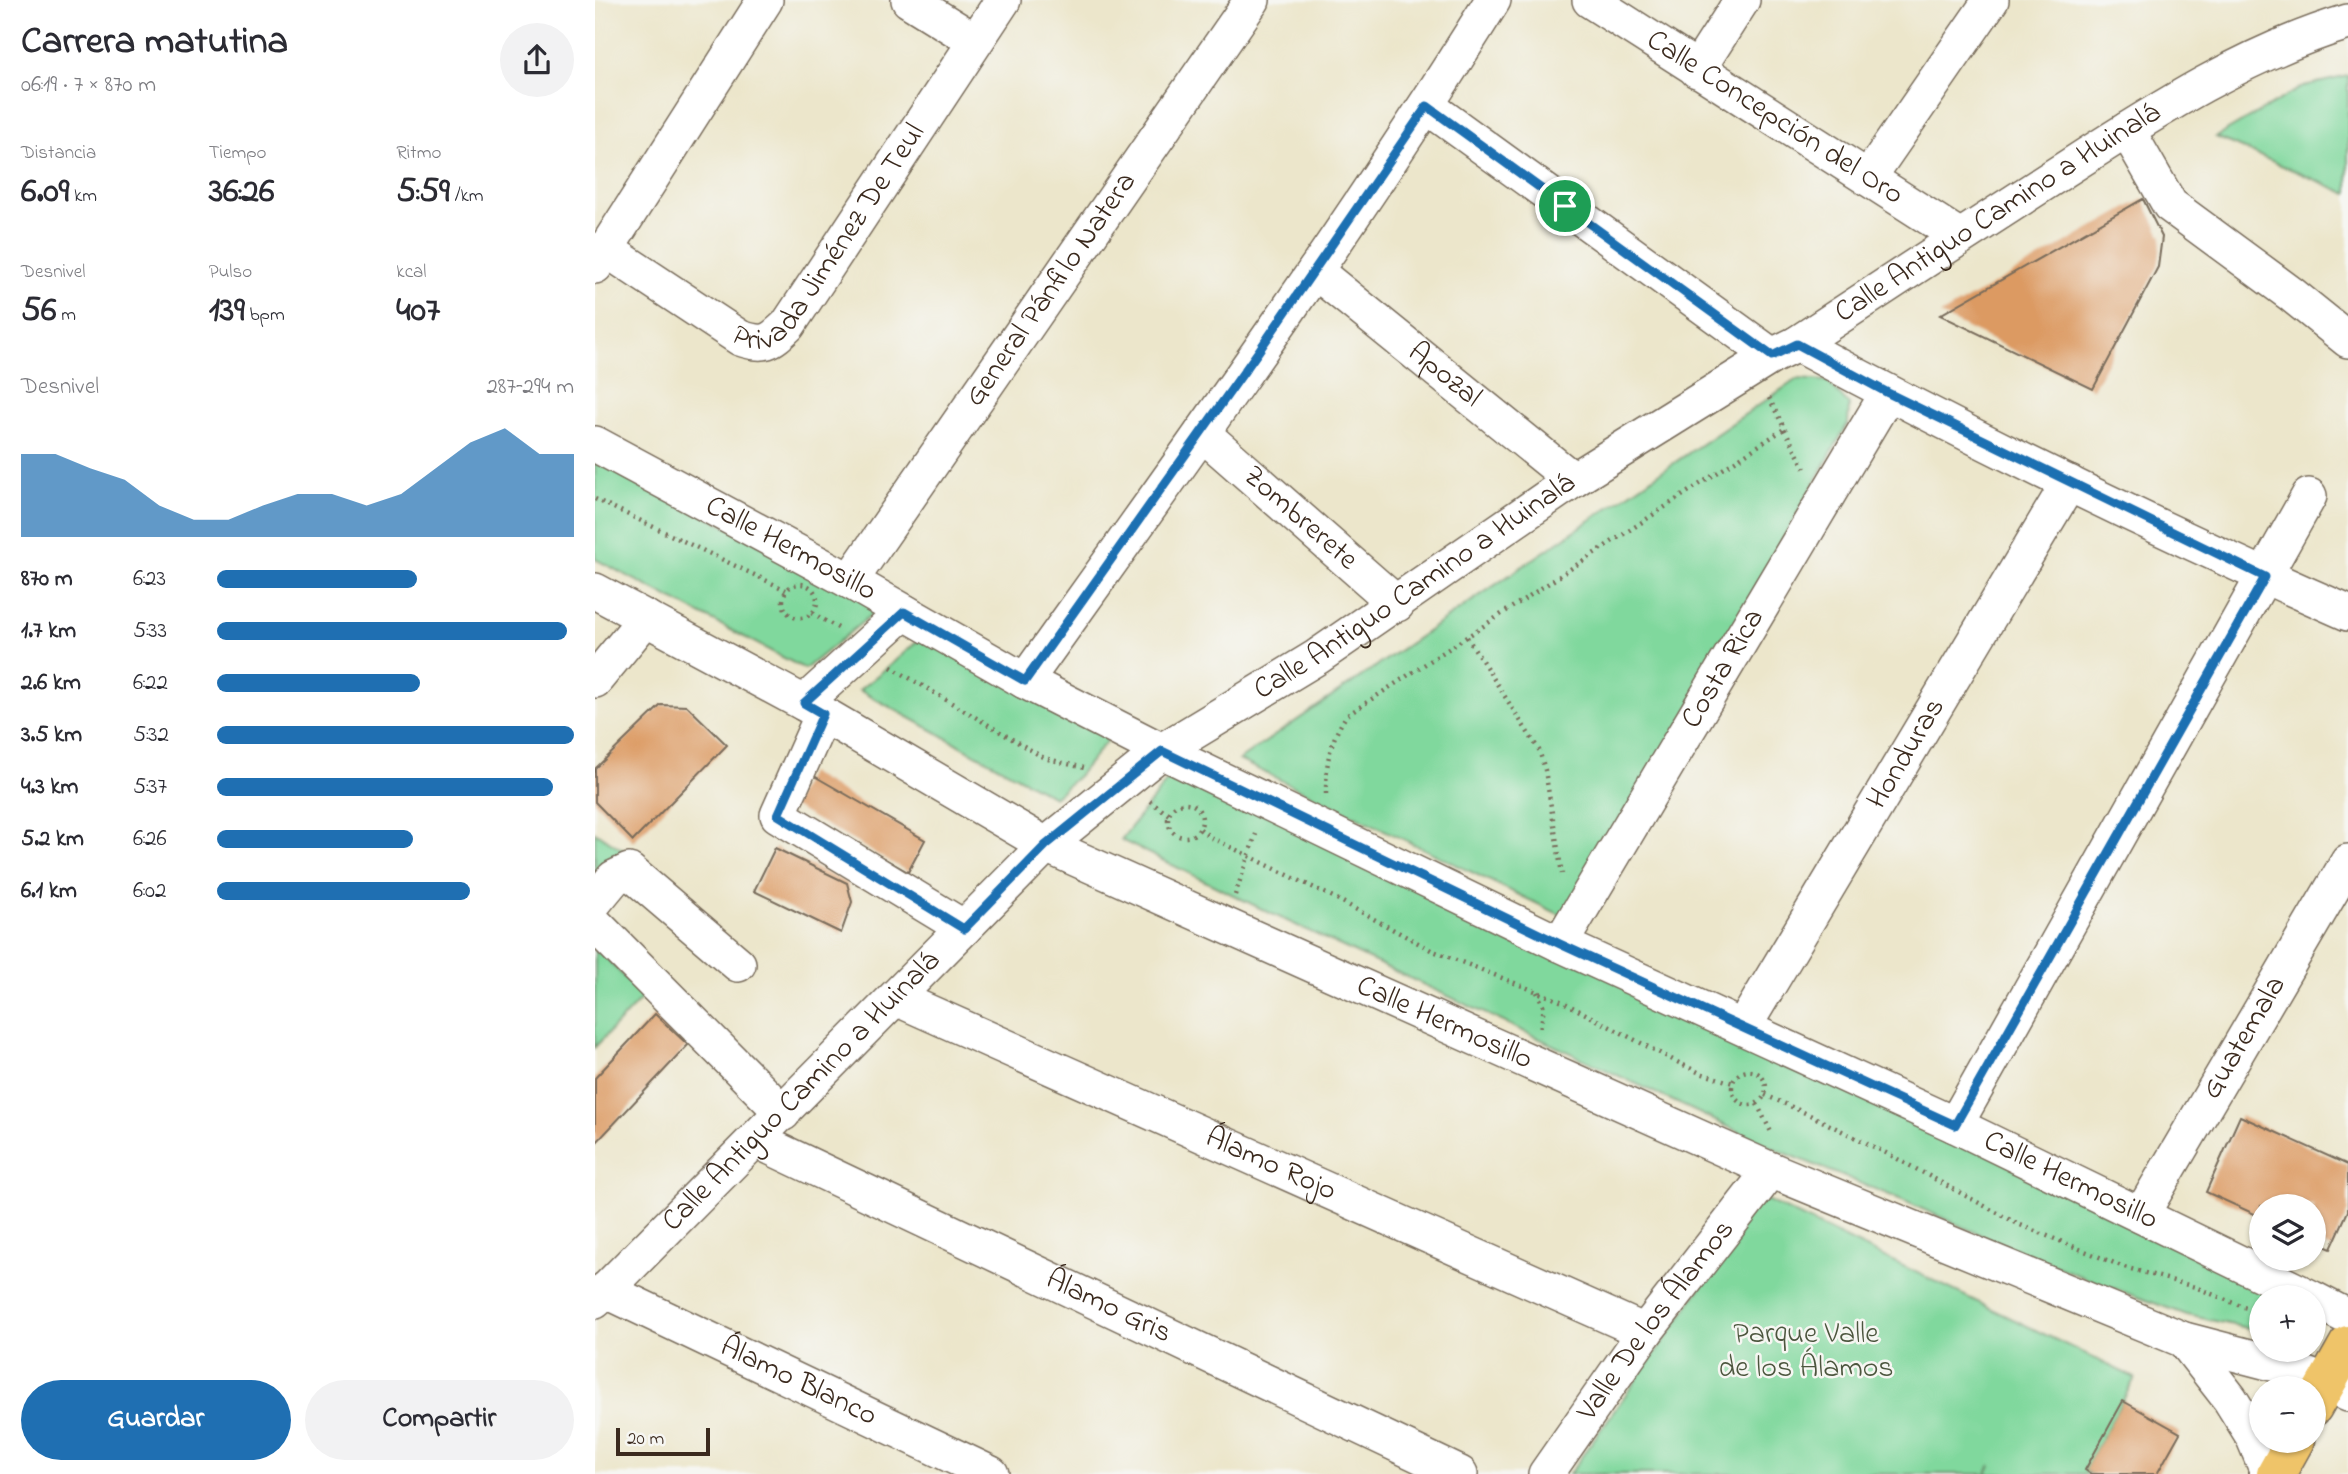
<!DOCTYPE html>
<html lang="es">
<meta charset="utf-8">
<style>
:root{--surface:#fff;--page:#f2f2f3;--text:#2b2b33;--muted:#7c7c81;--accent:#1f6fb2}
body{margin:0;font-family:"Indie Flower",sans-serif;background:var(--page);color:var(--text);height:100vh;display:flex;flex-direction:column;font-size:26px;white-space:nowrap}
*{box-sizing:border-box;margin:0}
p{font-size:23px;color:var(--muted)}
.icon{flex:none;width:38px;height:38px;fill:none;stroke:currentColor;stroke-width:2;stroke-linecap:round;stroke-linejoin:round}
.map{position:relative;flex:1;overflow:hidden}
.side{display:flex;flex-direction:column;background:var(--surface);width:595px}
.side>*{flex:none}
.tools{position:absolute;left:1654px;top:1194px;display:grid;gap:14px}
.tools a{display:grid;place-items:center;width:77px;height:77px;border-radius:50%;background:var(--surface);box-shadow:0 2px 5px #0004;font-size:35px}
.scale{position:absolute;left:21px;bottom:18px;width:94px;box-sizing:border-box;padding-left:7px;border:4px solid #3b2a1e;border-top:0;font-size:19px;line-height:24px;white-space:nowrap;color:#3b2a1e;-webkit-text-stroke:5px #f6f6f2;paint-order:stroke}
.pin{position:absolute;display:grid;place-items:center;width:60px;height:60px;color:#fff;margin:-30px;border:4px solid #fff;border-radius:50%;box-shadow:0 2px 7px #0007}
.round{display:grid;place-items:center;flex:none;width:74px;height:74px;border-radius:37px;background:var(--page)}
.summary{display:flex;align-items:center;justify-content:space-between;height:119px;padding:0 21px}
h1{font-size:38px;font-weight:800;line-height:52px}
.figures{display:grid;grid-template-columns:repeat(3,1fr);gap:10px;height:119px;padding:7px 21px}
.figures div{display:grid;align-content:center}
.figures b{font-size:35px;font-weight:800}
.figures small{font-size:19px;font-weight:400}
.figures p{font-size:19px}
.chart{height:196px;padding:14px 21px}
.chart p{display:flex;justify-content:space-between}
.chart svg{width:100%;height:126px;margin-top:7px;fill:var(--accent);opacity:.7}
.action{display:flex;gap:14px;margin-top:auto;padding:14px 21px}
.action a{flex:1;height:80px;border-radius:42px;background:var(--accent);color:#fff;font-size:28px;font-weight:800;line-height:80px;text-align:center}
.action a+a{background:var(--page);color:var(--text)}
ul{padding:0 21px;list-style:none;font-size:23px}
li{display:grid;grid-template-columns:112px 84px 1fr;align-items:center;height:52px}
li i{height:18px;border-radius:9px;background:var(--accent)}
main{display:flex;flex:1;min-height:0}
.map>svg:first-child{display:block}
.green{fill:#80d89d;stroke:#5e815e;stroke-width:2}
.building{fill:#dc9a62}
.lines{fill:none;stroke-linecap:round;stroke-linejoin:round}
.minor-casing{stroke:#796c5b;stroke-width:38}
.major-casing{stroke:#796c5b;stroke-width:41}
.path{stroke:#796c5b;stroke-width:4.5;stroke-dasharray:2 5;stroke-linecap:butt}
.minor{stroke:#fff;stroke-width:35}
.major{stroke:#efc469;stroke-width:38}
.route-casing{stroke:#fff;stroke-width:14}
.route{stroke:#1f6fb2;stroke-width:9}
.labels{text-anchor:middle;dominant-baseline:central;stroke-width:5;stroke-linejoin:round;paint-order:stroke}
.street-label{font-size:30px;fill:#3b2a1e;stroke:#f6f6f2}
.park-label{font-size:30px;fill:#4c563e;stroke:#f6f6f2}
</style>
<main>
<section class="side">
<div class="summary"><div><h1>Carrera matutina</h1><p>06:19 · 7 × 870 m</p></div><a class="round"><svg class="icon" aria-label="share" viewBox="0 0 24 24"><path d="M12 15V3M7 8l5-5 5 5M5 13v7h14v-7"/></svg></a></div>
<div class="figures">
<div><p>Distancia</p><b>6.09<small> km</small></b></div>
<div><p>Tiempo</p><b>36:26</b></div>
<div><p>Ritmo</p><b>5:59<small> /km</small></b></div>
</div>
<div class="figures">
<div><p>Desnivel</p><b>56<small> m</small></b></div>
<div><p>Pulso</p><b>139<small> bpm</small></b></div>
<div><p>kcal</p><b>407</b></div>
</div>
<div class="chart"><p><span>Desnivel</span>287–294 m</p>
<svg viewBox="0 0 160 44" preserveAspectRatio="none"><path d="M0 44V15L10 15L20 20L30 24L40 33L50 38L60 38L70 33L80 29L90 29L100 33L110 29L120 20L130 11L140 6L150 15L160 15V44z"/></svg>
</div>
<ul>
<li><b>870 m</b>6:23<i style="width:56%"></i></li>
<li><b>1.7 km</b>5:33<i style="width:98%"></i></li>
<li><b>2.6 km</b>6:22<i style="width:57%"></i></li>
<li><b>3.5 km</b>5:32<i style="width:100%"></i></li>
<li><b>4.3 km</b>5:37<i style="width:94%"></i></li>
<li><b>5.2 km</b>6:26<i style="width:55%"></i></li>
<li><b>6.1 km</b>6:02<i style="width:71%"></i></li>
</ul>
<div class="action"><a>Guardar</a><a>Compartir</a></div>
</section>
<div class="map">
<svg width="1753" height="1474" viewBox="0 0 1753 1474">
<rect width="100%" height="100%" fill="#f6f6f2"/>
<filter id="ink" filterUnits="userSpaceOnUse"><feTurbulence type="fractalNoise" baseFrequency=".0143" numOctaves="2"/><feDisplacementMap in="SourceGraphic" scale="14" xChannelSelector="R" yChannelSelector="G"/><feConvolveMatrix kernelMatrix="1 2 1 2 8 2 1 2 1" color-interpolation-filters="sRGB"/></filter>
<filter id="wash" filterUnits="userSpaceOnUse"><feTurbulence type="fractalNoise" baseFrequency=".00686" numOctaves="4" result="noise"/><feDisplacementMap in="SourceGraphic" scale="28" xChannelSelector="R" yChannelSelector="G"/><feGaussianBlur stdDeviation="1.57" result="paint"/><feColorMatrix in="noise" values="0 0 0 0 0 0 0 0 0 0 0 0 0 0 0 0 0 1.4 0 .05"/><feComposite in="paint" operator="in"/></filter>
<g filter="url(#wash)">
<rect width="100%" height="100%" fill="#ece6cb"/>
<path class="green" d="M1753,76V194L1621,137L1709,86Z
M1202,379L1232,381L1254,405L1253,423L976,920L644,760Z
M0,458L286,607L210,669L0,559Z
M332,633L515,737L483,776L459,797L264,690L294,666Z
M582,768L962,954L1093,1008L1722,1295L1728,1302L1726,1315L1719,1329L1718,1297H1666V1331L1592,1315L1490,1278L1411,1246L1307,1200L1185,1151L675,913L526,840Z
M0,832L36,855L0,891Z
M0,946L48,997L0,1047Z
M1165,1197L1540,1378L1490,1470L1496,1474H1392L1396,1465L1391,1474H974L1084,1320Z"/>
<g id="blocks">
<path class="building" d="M1548,199L1567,237L1563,267L1498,389L1345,315Z
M66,705L92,706L132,745L38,841L0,802V769Z
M214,773L330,840L313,872L197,806Z
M180,848L252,883L257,902L246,933L159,891Z
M60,1014L93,1045L0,1144V1078Z
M1645,1116L1753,1165V1211L1736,1249L1718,1241V1206H1666V1217L1611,1192Z
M1528,1401L1585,1433L1562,1474H1496L1490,1470Z"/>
</g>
</g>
<g filter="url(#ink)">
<use href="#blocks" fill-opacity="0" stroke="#796c5b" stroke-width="2"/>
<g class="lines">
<g class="minor-casing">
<g id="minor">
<path d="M314,0L380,41"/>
<path id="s1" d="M995,0L1365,237"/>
<path d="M1102,70L1147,0"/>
<path d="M832,106L1177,356"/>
<path d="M1532,130L1575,205L1696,294L1753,340"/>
<path d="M1273,178L1396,0"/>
<path id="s2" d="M12,250L145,338C170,346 174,343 193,325L408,0"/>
<path d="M0,266L170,0"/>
<path id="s3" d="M720,271L978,480"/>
<path d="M1202,344C1382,441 1566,531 1753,613"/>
<path id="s4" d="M607,433L802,604"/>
<path id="s5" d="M0,444L255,581L430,681L567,751L965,944L1360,1125L1714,1297"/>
<path id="s6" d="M255,581L657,0"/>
<path id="s7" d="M0,591L209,703L451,845L1176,1170L1589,1340L1685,1365L1732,1383L1753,1394"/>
<path d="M0,680L51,618"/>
<path d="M430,681C590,457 752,234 898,0"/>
<path d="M209,703L309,612"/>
<path d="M228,714L183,815L369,928"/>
<path d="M0,901L19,878L34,871L143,964"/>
<path d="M0,924L188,1113"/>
<path id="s8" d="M965,944L1293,393"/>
<path id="s9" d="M301,998L1050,1332"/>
<path id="s10" d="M1149,1026L1474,483"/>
<path d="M1360,1125L1714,496"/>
<path id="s11" d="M161,1140L865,1474"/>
<path id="s12" d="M1546,1215L1753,862"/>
<path id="s13" d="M10,1290L396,1474"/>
<path d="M1718,1299L1753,1317"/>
<path id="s14" d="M0,1301L451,845L567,751L722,657L978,480L1177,356L1202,344C1290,286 1377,229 1466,172C1556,114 1649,53 1753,22"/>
<path d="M1589,1340L1635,1399L1658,1436L1674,1474"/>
<path id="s15" d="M951,1474L1050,1332L1176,1170"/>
</g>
</g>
<g class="major-casing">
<path id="major" d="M1718,1407L1753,1345
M1681,1474L1700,1440"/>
</g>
<path class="path" d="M1174,398L1210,469
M0,499L191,590
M188 601a17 17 0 1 1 34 0a17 17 0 1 1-34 0Z
M217,613L243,628
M872,637L944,750L950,770L967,874
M296,667L449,758L489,768
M731,794C731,762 734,743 751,716L1189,429
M555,801L574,815
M573 820a17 17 0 1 1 34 0a17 17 0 1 1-34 0Z
M605,829L615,837L740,898L836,950L968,1002L1078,1060L1105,1073L1138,1083
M640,895L661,834
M942,992L949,1007L945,1030
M1137 1088a17 17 0 1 1 34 0a17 17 0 1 1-34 0Z
M1170,1095L1217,1116L1297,1156L1423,1224L1529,1267L1600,1287L1648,1307L1662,1310
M1162,1104L1177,1134"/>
<use href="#minor" class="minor"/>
<use href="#major" class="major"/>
</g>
</g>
<g class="lines" filter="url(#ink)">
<g class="route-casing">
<path id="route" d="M832,106L1177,356L1202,344L1293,393L1670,577L1360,1125L965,944L567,751L451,845L369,929L183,815L228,714L209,703L309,612L430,681L663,352Z"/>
</g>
<use href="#route" class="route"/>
</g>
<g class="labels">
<g class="street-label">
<text stroke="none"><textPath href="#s1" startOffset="219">Calle Concepción del Oro</textPath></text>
<text stroke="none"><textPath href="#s14" startOffset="1785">Calle Antiguo Camino a Huinalá</textPath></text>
<text stroke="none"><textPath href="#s2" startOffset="301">Privada Jiménez De Teul</textPath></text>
<text stroke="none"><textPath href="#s6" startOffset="354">General Pánfilo Natera</textPath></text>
<text stroke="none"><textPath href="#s3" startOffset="166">Apozal</textPath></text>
<text stroke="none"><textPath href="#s4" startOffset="130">Zombrerete</textPath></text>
<text stroke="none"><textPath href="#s5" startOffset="222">Calle Hermosillo</textPath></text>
<text stroke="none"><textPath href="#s14" startOffset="1092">Calle Antiguo Camino a Huinalá</textPath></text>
<text stroke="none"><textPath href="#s8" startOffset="320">Costa Rica</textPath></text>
<text stroke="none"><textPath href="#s10" startOffset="317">Honduras</textPath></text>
<text stroke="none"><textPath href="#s7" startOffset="954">Calle Hermosillo</textPath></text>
<text stroke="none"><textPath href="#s12" startOffset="205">Guatemala</textPath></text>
<text stroke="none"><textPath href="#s14" startOffset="294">Calle Antiguo Camino a Huinalá</textPath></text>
<text stroke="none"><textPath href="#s9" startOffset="410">Álamo Rojo</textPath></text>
<text stroke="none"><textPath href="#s5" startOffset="1650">Calle Hermosillo</textPath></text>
<text stroke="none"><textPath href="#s11" startOffset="390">Álamo Gris</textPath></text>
<text stroke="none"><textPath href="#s15" startOffset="189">Valle De los Álamos</textPath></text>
<text stroke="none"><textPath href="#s13" startOffset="214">Álamo Blanco</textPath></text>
</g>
<g class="park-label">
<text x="1211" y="1335">Parque Valle<tspan x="1211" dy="34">de los Álamos</tspan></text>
</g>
</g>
</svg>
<div class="tools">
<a><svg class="icon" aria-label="layers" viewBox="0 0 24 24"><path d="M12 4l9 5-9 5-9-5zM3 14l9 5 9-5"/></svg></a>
<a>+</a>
<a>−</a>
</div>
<div class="scale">20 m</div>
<div class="pin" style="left:970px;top:206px;background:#1e9e55"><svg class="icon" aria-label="arrive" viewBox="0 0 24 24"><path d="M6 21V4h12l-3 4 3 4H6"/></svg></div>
</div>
</main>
